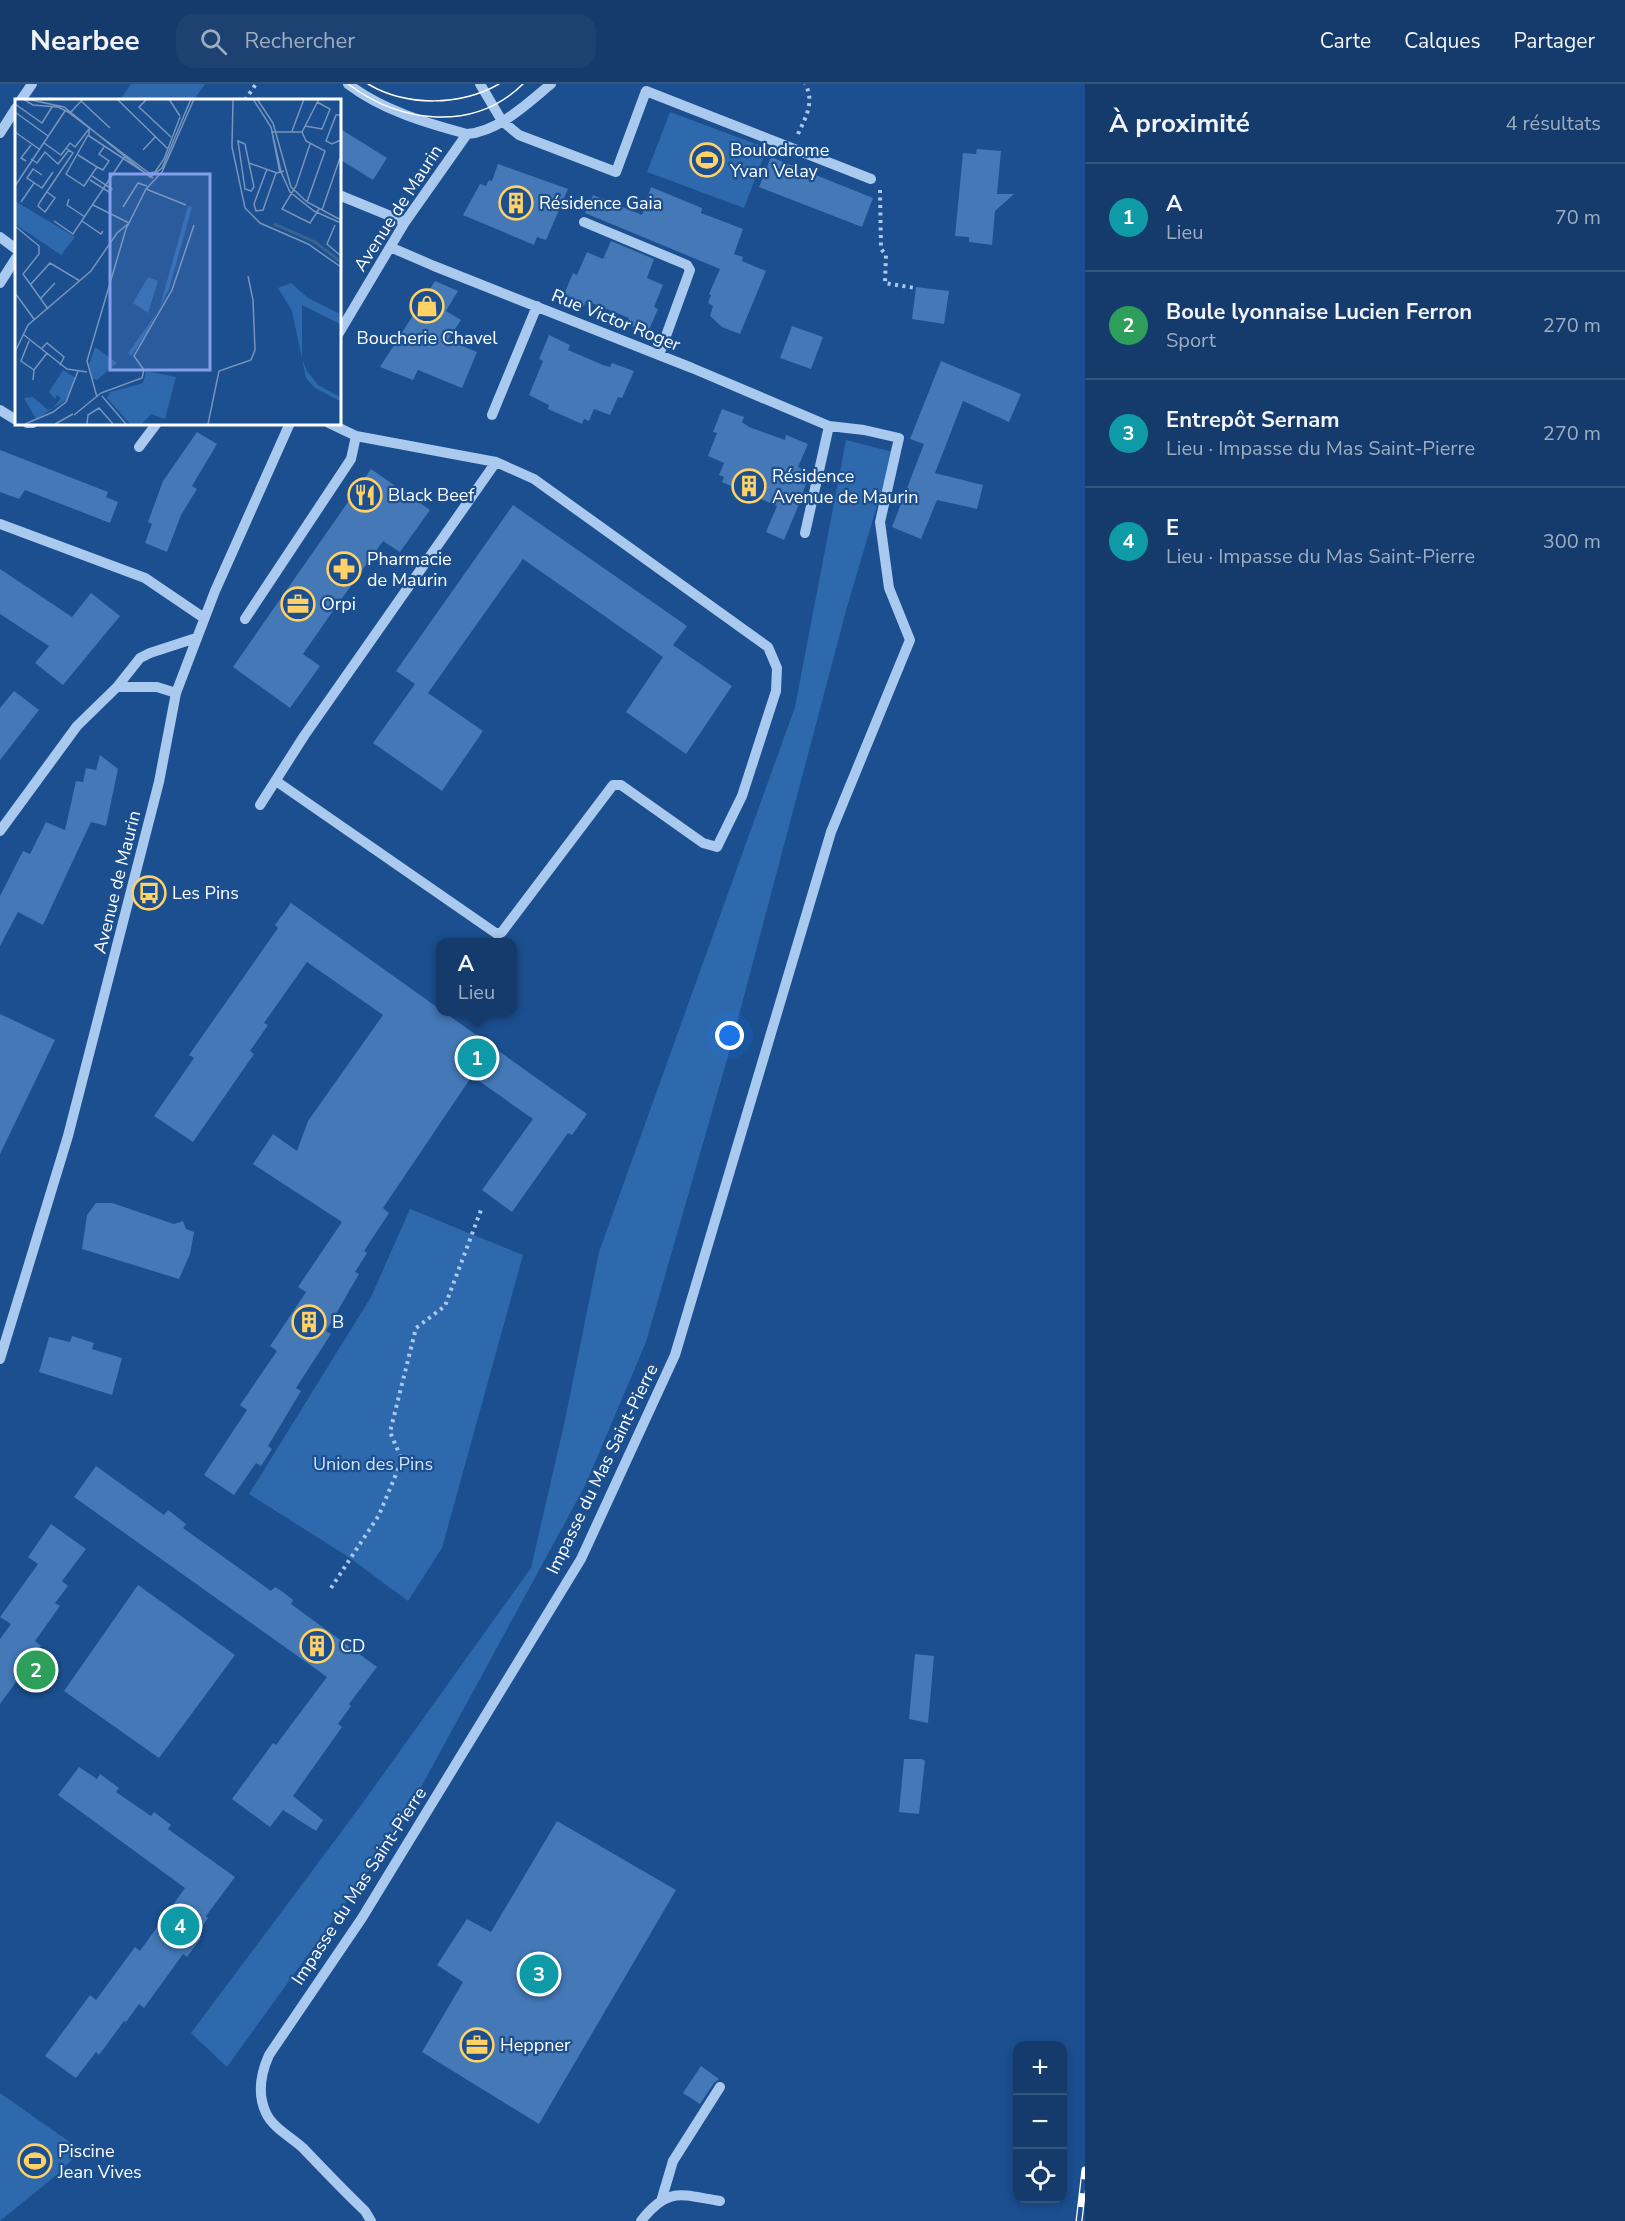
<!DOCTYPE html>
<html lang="fr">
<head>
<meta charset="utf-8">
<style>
  body { margin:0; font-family:"Nunito Sans",sans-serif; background:#1d4271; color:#f1f3f6 }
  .controls { position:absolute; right:18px; bottom:18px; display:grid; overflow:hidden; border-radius:12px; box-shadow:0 3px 9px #0003 }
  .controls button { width:54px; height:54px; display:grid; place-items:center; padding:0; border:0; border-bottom:2px solid #33557e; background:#143b6b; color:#f1f3f6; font:30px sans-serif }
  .you { position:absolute; left:730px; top:952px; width:21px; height:21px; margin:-15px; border:4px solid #fff; border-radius:50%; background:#1a73e8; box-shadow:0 0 0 9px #1a73e833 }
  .badge { display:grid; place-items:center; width:39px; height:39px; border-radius:50%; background:#e797bd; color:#fff; font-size:20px; font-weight:700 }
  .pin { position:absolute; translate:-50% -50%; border:3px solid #fff; box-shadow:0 2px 6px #0006 }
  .popup { position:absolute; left:436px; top:854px; width:81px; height:78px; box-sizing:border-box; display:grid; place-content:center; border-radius:12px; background:#143b6b; filter:drop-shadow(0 2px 4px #0005); font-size:20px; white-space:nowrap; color:#9dadc1 }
  .popup b { font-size:22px; color:#f1f3f6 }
  .popup::after { content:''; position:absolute; left:50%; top:100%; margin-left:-12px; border:12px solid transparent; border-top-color:#143b6b }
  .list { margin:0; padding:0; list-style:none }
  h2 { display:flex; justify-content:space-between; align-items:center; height:78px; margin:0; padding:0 24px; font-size:26px }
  h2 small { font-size:20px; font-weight:400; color:#9dadc1 }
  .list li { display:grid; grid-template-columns:39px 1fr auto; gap:18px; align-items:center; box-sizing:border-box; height:108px; padding:0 24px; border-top:2px solid #33557e }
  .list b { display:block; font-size:22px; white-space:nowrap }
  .list p { margin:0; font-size:20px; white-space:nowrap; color:#9dadc1 }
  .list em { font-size:20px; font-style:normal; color:#9dadc1 }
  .icon { flex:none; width:33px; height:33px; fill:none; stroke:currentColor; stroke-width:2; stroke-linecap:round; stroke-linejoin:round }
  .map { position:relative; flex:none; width:1085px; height:2137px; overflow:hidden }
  header { display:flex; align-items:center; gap:36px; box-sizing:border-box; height:84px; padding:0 30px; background:#143b6b; border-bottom:2px solid #33557e }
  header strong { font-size:28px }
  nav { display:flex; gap:33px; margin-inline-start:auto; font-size:21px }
  .search { width:420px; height:54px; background:#1d4271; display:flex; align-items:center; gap:15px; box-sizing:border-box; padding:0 21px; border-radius:18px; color:#9dadc1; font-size:22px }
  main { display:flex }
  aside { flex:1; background:#143b6b }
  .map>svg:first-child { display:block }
  .green { fill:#2e69ad }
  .building { fill:#4478b7 }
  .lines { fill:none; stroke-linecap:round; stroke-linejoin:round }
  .path { stroke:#a9c9ee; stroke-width:4; stroke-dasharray:3 4.5; stroke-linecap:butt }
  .minor { stroke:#a9c9ee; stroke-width:10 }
  .tram { stroke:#fff; stroke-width:1.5 }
  .rail-casing { stroke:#fff; stroke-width:7 }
  .rail { stroke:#1b4f8f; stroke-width:4.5; stroke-dasharray:14; stroke-linecap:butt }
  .labels { text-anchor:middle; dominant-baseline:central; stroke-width:4.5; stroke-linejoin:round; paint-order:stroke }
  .poi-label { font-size:18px; fill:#fff; stroke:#1b4f8f; text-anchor:start }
  .street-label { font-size:18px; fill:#fff; stroke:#1b4f8f }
  .park-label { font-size:18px; fill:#cfe3fa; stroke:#1b4f8f }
  .inset-river { fill:none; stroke:#3c6290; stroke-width:3 }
  .inset-road { fill:none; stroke:#7695bc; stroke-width:1.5 }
  .view { fill:#839eea; fill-opacity:0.15; stroke:#839eea; stroke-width:3 }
  .inset-edge { fill:none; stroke:#fff; stroke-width:3 }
</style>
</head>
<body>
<header>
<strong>Nearbee</strong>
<div class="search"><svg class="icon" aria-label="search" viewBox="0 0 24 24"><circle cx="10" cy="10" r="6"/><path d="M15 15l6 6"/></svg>Rechercher</div>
<nav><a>Carte</a><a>Calques</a><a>Partager</a></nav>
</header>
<main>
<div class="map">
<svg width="1085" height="2137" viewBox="0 0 1085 2137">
  <rect width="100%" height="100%" fill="#1b4f8f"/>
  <path class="green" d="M 131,0 L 205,0 L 194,16 L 120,16 Z
    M 670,28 L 767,64 L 744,124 L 647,88 Z
    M 846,356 L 893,368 L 847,523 L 730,965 L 646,1258 L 585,1402 L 396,1749 L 227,1983 L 191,1949 L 359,1724 L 531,1484 L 565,1336 L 599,1168 L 795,623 Z
    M 410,1125 L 523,1171 L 442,1464 L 408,1517 L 350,1474 L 249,1410 L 371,1213 Z
    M 0,2009 L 81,2066 L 59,2089 L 0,2137 Z"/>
  <path class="building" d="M 339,44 L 387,74 L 373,96 L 339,75 Z
    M 977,65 L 1001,67 L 997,110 L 1014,110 L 995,127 L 992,161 L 969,158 L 969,153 L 955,152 L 963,69 L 976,70 Z
    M 771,73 L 873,114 L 862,143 L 759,103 Z
    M 498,80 L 568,105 L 546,156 L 537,153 L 534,161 L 463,131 L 480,100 L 486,102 L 489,96 L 492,97 Z
    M 651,103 L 702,124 L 701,129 L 743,145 L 734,170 L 743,173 L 742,177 L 766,187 L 740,250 L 722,243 L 710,232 L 713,222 L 708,219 L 711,211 L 709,210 L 720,185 L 585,129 L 593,111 L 642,131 Z
    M 611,157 L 654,175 L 647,194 L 663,201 L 654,223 L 658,225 L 648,248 L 627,240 L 629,234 L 594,220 L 586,217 L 584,222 L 563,213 L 573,189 L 577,191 L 587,168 L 603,175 Z
    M 435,197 L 458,207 L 446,227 L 461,236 L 448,256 L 477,268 L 462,304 L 418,286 L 413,296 L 380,283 Z
    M 916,203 L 949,207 L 944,240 L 912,235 Z
    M 792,242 L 823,253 L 811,285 L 780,274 Z
    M 549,251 L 570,261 L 568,266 L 603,281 L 610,283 L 612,279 L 634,287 L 622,314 L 618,313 L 610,331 L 594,325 L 589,337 L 584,335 L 582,340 L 548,325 L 549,321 L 529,311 L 543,277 L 539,275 Z
    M 941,277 L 1021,310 L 1009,338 L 963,317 L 935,389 L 983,401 L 977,425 L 937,416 L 921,455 L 892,443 L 924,360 L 910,355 Z
    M 722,325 L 744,333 L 742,338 L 749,343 L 785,356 L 786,351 L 808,360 L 798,383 L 808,388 L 804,397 L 807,398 L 803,407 L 804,408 L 784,456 L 766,448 L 777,422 L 722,398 L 724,393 L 719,391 L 724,379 L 708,372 L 717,349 L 713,348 Z
    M 197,348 L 217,360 L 192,402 L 197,405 L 181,431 L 167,468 L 145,459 L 152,440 L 148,438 L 163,397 Z
    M 0,366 L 108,408 L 106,413 L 118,418 L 110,439 L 25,406 L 19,415 L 0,408 Z
    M 371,385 L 430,426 L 400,468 L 383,457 L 328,534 L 303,570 L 320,582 L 290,624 L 233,583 Z
    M 513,421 L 687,542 L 673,561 L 732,602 L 686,670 L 626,628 L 663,573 L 523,475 L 428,609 L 483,647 L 442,707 L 373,659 L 415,600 L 396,587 Z
    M 0,485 L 72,533 L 91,509 L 120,532 L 63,601 L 35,579 L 49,562 L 0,530 Z
    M 14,607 L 39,626 L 0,676 L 0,624 Z
    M 100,671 L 118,685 L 106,742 L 91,738 L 43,841 L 18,828 L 0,862 L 0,812 L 23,767 L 30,770 L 46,738 L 65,746 L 76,697 L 83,698 L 86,684 L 96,686 Z
    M 291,819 L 587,1030 L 572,1051 L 568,1049 L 512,1128 L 482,1106 L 533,1035 L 472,992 L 383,1124 L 389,1129 L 364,1167 L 367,1169 L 355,1188 L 359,1190 L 326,1247 L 331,1250 L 296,1304 L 301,1307 L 268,1362 L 272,1365 L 261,1382 L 256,1379 L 234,1411 L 204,1391 L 247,1326 L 240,1321 L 277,1267 L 270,1262 L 306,1208 L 298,1203 L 342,1138 L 253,1080 L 273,1050 L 297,1067 L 308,1037 L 383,931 L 307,878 L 264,939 L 268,941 L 250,967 L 254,970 L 193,1058 L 154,1032 L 194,974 L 189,971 L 278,844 L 275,841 Z
    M 0,930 L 55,956 L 0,1070 Z
    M 96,1119 L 112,1119 L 174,1140 L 183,1137 L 186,1145 L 194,1148 L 190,1170 L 179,1195 L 82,1165 L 87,1131 Z
    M 72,1252 L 94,1259 L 92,1265 L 122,1274 L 112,1311 L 39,1288 L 49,1253 L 70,1258 Z
    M 96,1382 L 164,1431 L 168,1426 L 186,1440 L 183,1444 L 271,1507 L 275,1503 L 283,1508 L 293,1516 L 291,1520 L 377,1583 L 349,1620 L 351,1622 L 338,1640 L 342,1643 L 293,1712 L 323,1736 L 316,1747 L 283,1726 L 270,1743 L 232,1715 L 273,1659 L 276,1661 L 327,1593 L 74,1413 Z
    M 51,1440 L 86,1465 L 62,1497 L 68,1502 L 55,1519 L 60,1522 L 35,1557 L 41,1562 L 29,1579 L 33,1583 L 20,1601 L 16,1598 L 0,1620 L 0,1555 L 11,1540 L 0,1533 L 38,1480 L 28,1473 Z
    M 138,1501 L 235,1571 L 159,1674 L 64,1607 Z
    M 915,1570 L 934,1572 L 928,1639 L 909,1635 Z
    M 904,1675 L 922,1675 L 925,1677 L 919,1730 L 899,1728 Z
    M 79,1683 L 97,1695 L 100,1690 L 119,1704 L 116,1708 L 151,1732 L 154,1728 L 162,1734 L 171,1741 L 168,1745 L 235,1793 L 206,1832 L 208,1834 L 196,1851 L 201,1854 L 187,1873 L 183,1870 L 144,1924 L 139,1920 L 126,1938 L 124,1937 L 99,1971 L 96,1968 L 76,1994 L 45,1972 L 90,1911 L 96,1916 L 135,1863 L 140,1867 L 185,1804 L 58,1711 Z
    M 557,1737 L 676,1806 L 539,2040 L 422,1968 L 463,1898 L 437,1881 L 467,1835 L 491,1848 Z
    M 701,1982 L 719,1995 L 714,1999 L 700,2020 L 683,2009 Z"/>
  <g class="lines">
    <path class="path" d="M 245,16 L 256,0
      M 798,50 C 806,33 815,17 805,0
      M 880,106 L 881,165 L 886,171 L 885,199 L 915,204
      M 331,1504 L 379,1431 L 402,1376 L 390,1348 L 416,1244 L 445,1222 L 481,1126"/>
    <path class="minor" d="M 348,0 C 382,26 426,39 467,50
      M 480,0 L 502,37 L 519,51 L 616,88 L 646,7 L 871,95
      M 21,16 L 32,0
      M 0,49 L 16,24
      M 339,111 L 405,138
      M 584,138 L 687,181 L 690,186 L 659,271
      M 0,153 L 16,165
      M 0,199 L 16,174
      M 339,249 L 405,138 L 467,50 C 498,48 528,19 551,0
      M 0,326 L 16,336
      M 492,331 L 537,222
      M 27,339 L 33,339
      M 139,363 L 157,339
      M 0,440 L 145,494 L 204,534
      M 805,449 L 829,342
      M 245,535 L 351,375 L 356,352
      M 117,603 L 157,603 L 176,609
      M 276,697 L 497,850 L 502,848 L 613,701 L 621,701 L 703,759 L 717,763 L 742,712 L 776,607 L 777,584 L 768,563 L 534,395 L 496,378 L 356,352 L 329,339
      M 260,721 L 304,652 L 496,378
      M 0,747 L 77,642 L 117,603 L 140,574 L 150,569 L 196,554
      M 0,1275 L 68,1052 L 159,698 L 176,609 L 215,507 L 290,339
      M 662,2114 L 673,2077 L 720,2003
      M 371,2137 L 365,2127 C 344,2107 323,2085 303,2064 C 291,2053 273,2044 266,2029 C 257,2010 261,1989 269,1971 L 362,1834 L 581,1475 L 675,1271 L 831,748 L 910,556 L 889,504 L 880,438 L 899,354 L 864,346 L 829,342 L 692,284 L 434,182 L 390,163
      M 641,2137 C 668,2102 681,2111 720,2117"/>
    <path class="tram" d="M 348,0 C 400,39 473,49 523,0
      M 368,0 C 407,23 460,22 499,0"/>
    <defs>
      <path id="rail" d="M 1079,2137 L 1085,2086"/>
    </defs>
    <use href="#rail" class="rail-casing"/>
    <use href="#rail" class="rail"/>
  </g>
  <defs>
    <symbol id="stadium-ring" viewBox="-11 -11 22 22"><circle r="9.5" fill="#1b4f8f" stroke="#ffd166" stroke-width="1.5"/><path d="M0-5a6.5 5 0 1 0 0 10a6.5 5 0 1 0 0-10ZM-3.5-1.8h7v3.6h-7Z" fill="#ffd166"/></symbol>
    <symbol id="building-ring" viewBox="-11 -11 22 22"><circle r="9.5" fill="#1b4f8f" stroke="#ffd166" stroke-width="1.5"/><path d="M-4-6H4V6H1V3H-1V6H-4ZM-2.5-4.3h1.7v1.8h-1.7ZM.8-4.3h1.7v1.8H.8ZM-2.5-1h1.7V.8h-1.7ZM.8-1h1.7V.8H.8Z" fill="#ffd166"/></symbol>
    <symbol id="shop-ring" viewBox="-11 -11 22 22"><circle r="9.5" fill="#1b4f8f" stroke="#ffd166" stroke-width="1.5"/><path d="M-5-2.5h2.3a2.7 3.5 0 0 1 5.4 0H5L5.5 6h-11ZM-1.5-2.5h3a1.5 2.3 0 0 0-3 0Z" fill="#ffd166"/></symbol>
    <symbol id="restaurant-ring" viewBox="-11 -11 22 22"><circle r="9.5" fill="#1b4f8f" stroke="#ffd166" stroke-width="1.5"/><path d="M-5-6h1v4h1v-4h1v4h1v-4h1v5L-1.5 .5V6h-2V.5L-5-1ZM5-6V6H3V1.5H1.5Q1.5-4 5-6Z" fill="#ffd166"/></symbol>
    <symbol id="pharmacy-ring" viewBox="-11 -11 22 22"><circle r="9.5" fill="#1b4f8f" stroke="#ffd166" stroke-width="1.5"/><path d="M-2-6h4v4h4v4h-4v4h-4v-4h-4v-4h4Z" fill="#ffd166"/></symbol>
    <symbol id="office-ring" viewBox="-11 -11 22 22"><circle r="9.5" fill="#1b4f8f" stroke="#ffd166" stroke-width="1.5"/><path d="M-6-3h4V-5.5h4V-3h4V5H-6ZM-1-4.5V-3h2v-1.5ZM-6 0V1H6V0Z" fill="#ffd166"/></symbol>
    <symbol id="bus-ring" viewBox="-11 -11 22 22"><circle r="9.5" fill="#1b4f8f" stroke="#ffd166" stroke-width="1.5"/><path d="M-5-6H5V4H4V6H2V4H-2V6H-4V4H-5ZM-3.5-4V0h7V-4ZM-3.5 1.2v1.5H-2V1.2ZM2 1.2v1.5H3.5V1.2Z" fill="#ffd166"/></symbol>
  </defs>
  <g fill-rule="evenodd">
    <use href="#stadium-ring" x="688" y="57" width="38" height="38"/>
    <use href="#building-ring" x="497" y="100" width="38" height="38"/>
    <use href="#shop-ring" x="408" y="203" width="38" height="38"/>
    <use href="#building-ring" x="730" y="383" width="38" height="38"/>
    <use href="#restaurant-ring" x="346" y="392" width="38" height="38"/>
    <use href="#pharmacy-ring" x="325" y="466" width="38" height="38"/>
    <use href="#office-ring" x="279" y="501" width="38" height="38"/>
    <use href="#bus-ring" x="130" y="790" width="38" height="38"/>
    <use href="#building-ring" x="290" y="1219" width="38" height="38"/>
    <use href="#building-ring" x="298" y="1543" width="38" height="38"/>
    <use href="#office-ring" x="458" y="1942" width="38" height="38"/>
    <use href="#stadium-ring" x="16" y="2058" width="38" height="38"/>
  </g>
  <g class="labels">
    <g class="poi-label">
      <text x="730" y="66">Boulodrome<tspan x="730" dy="21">Yvan Velay</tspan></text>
      <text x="539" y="119">Résidence Gaia</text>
      <text x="427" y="254" text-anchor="middle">Boucherie Chavel</text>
      <text x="772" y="392">Résidence<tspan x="772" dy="21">Avenue de Maurin</tspan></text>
      <text x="388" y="411">Black Beef</text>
      <text x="367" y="475">Pharmacie<tspan x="367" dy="21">de Maurin</tspan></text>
      <text x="321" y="520">Orpi</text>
      <text x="172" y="809">Les Pins</text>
      <text x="332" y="1238">B</text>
      <text x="340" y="1562">CD</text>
      <text x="500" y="1961">Heppner</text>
      <text x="58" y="2067">Piscine<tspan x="58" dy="21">Jean Vives</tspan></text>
    </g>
    <g class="street-label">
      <text transform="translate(398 124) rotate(-57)">Avenue de Maurin</text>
      <text transform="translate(616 236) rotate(22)">Rue Victor Roger</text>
      <text transform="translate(117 798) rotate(-76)">Avenue de Maurin</text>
      <text transform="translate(602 1385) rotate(-64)">Impasse du Mas Saint-Pierre</text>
      <text transform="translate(359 1802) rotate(-57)">Impasse du Mas Saint-Pierre</text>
    </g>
    <g class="park-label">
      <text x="373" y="1380">Union des Pins</text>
    </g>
  </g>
  <g transform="translate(15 15)">
    <rect width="326" height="326" fill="#1b4f8f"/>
    <path d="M 0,102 L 60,138 L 46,156 L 0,125 ZM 173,107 L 177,108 L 154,190 L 131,235 L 116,257 L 113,254 L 144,211 ZM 133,178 L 143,182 L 133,214 L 118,204 ZM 276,184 L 293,199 L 325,215 L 325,225 L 287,206 L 287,260 L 292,272 L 303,286 L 325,298 L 325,302 L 300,289 L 291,279 L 277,212 L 263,189 ZM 80,248 L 102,264 L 82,281 L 77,279 L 74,266 ZM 48,271 L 61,279 L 51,301 L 21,320 L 9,299 L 18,298 L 33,311 L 38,309 L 46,299 L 42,296 L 40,300 L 34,293 ZM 131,272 L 161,278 L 150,320 L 136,315 L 127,325 L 115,325 L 92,299 L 95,293 L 128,284 Z" fill="#2e69ad"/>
    <path class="inset-river" d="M 259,125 L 300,143 L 326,163"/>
    <path class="inset-road" d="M 8,0 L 18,6 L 43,8 L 53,13 L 134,74 L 140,73 L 149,60 L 165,18M 11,0 L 49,8 L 135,78 L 147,69 L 176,0M 102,0 L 153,50M 132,0 L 124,8 L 156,38M 154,0 L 165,17M 218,0 L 217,48 L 230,109 L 245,124 L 293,145 L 326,168M 238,0 L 256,28 L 266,73 L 275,93 L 299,112 L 326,124M 242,0 L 258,24 L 276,88 L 292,103 L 326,121M 66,2 L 95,29M 0,5 L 27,24 L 37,8M 0,13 L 33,37M 55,14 L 68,0M 326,16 L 321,16 L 311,42 L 317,45 L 326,41M 290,27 L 307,30 L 315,10 L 302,3M 74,30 L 74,37 L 138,79M 277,32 L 289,0M 0,33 L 24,50M 287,33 L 291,42 L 310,52 L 292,103M 287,33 L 304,0M 223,42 L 230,45 L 239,88 L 236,92 L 230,90 ZM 29,44 L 46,56 L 55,44 L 60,48 L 74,30M 295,45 L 281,87 L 267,110 L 295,124 L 304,110M 128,51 L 141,37M 63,56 L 82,68 L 69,87 L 51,75 L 73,36M 16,60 L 22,64 L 30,53 L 43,65 L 54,51M 11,62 L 6,59 L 16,46M 234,64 L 262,74 L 269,72M 82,68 L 88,71 L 94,62 L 84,55 L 89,48M 252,70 L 239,105 L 241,112 L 248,111 L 261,74M 265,74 L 257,33 L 287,33M 27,76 L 18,70 L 12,79 L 27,89 L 38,73M 75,81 L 94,93 L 97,90 L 77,77M 0,87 L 50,12M 131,90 L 171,106M 32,93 L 40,99 L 30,113 L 23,107 L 25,103 L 58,54 L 51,49M 54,100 L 52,106 L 70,118M 6,103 L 19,84M 78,106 L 114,124M 108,108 L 123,84 L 132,87M 307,111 L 325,59M 39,122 L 58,135 L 110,57M 67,122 L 86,135 L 88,132M 320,126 L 312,145 L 326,157M 0,127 L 24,147 L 24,155 L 8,175 L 33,210M 16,185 L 35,164 L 65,182M 0,194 L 19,220M 26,199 L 40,184M 9,236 L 52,270 L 72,273M 14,242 L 6,262 L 19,271 L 18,281M 27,249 L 32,244 L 49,258 L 45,266M 0,253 L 13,226 L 76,172 L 102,134 L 113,125M 19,271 L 32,254M 86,294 L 127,279 L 129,271 L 119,257 L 157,191 L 179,126M 87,297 L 111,325M 82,298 L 72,262 L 111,130 L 131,90 L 147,73 L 179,0M 59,316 L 86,294M 10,325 L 38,313 L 51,303 L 63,272M 40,325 L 58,315M 72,325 L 73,316 L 84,309 L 98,325M 193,325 L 204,272 L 236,261 L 240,251 L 238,201 L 233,177"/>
    <path class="view" d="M 95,75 L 195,75 L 195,271 L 95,271 Z"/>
    <rect width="326" height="326" class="inset-edge"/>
  </g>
</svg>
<div class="controls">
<button>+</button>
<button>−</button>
<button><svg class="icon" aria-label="locate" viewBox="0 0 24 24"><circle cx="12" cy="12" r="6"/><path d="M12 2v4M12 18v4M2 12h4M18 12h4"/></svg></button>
</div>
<div class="you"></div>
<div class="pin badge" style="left:477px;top:974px;background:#0f9aa8">1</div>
<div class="popup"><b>A</b>Lieu</div>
<div class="pin badge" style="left:36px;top:1586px;background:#2e9e5b">2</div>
<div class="pin badge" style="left:539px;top:1890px;background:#0f9aa8">3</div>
<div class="pin badge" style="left:180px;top:1842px;background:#0f9aa8">4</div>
</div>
<aside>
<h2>À proximité<small>4 résultats</small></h2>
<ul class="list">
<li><span class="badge" style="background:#0f9aa8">1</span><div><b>A</b><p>Lieu</p></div><em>70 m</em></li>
<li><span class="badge" style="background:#2e9e5b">2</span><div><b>Boule lyonnaise Lucien Ferron</b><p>Sport</p></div><em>270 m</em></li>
<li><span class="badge" style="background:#0f9aa8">3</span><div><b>Entrepôt Sernam</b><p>Lieu · Impasse du Mas Saint-Pierre</p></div><em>270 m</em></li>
<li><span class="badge" style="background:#0f9aa8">4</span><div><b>E</b><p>Lieu · Impasse du Mas Saint-Pierre</p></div><em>300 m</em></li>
</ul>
</aside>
</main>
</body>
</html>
